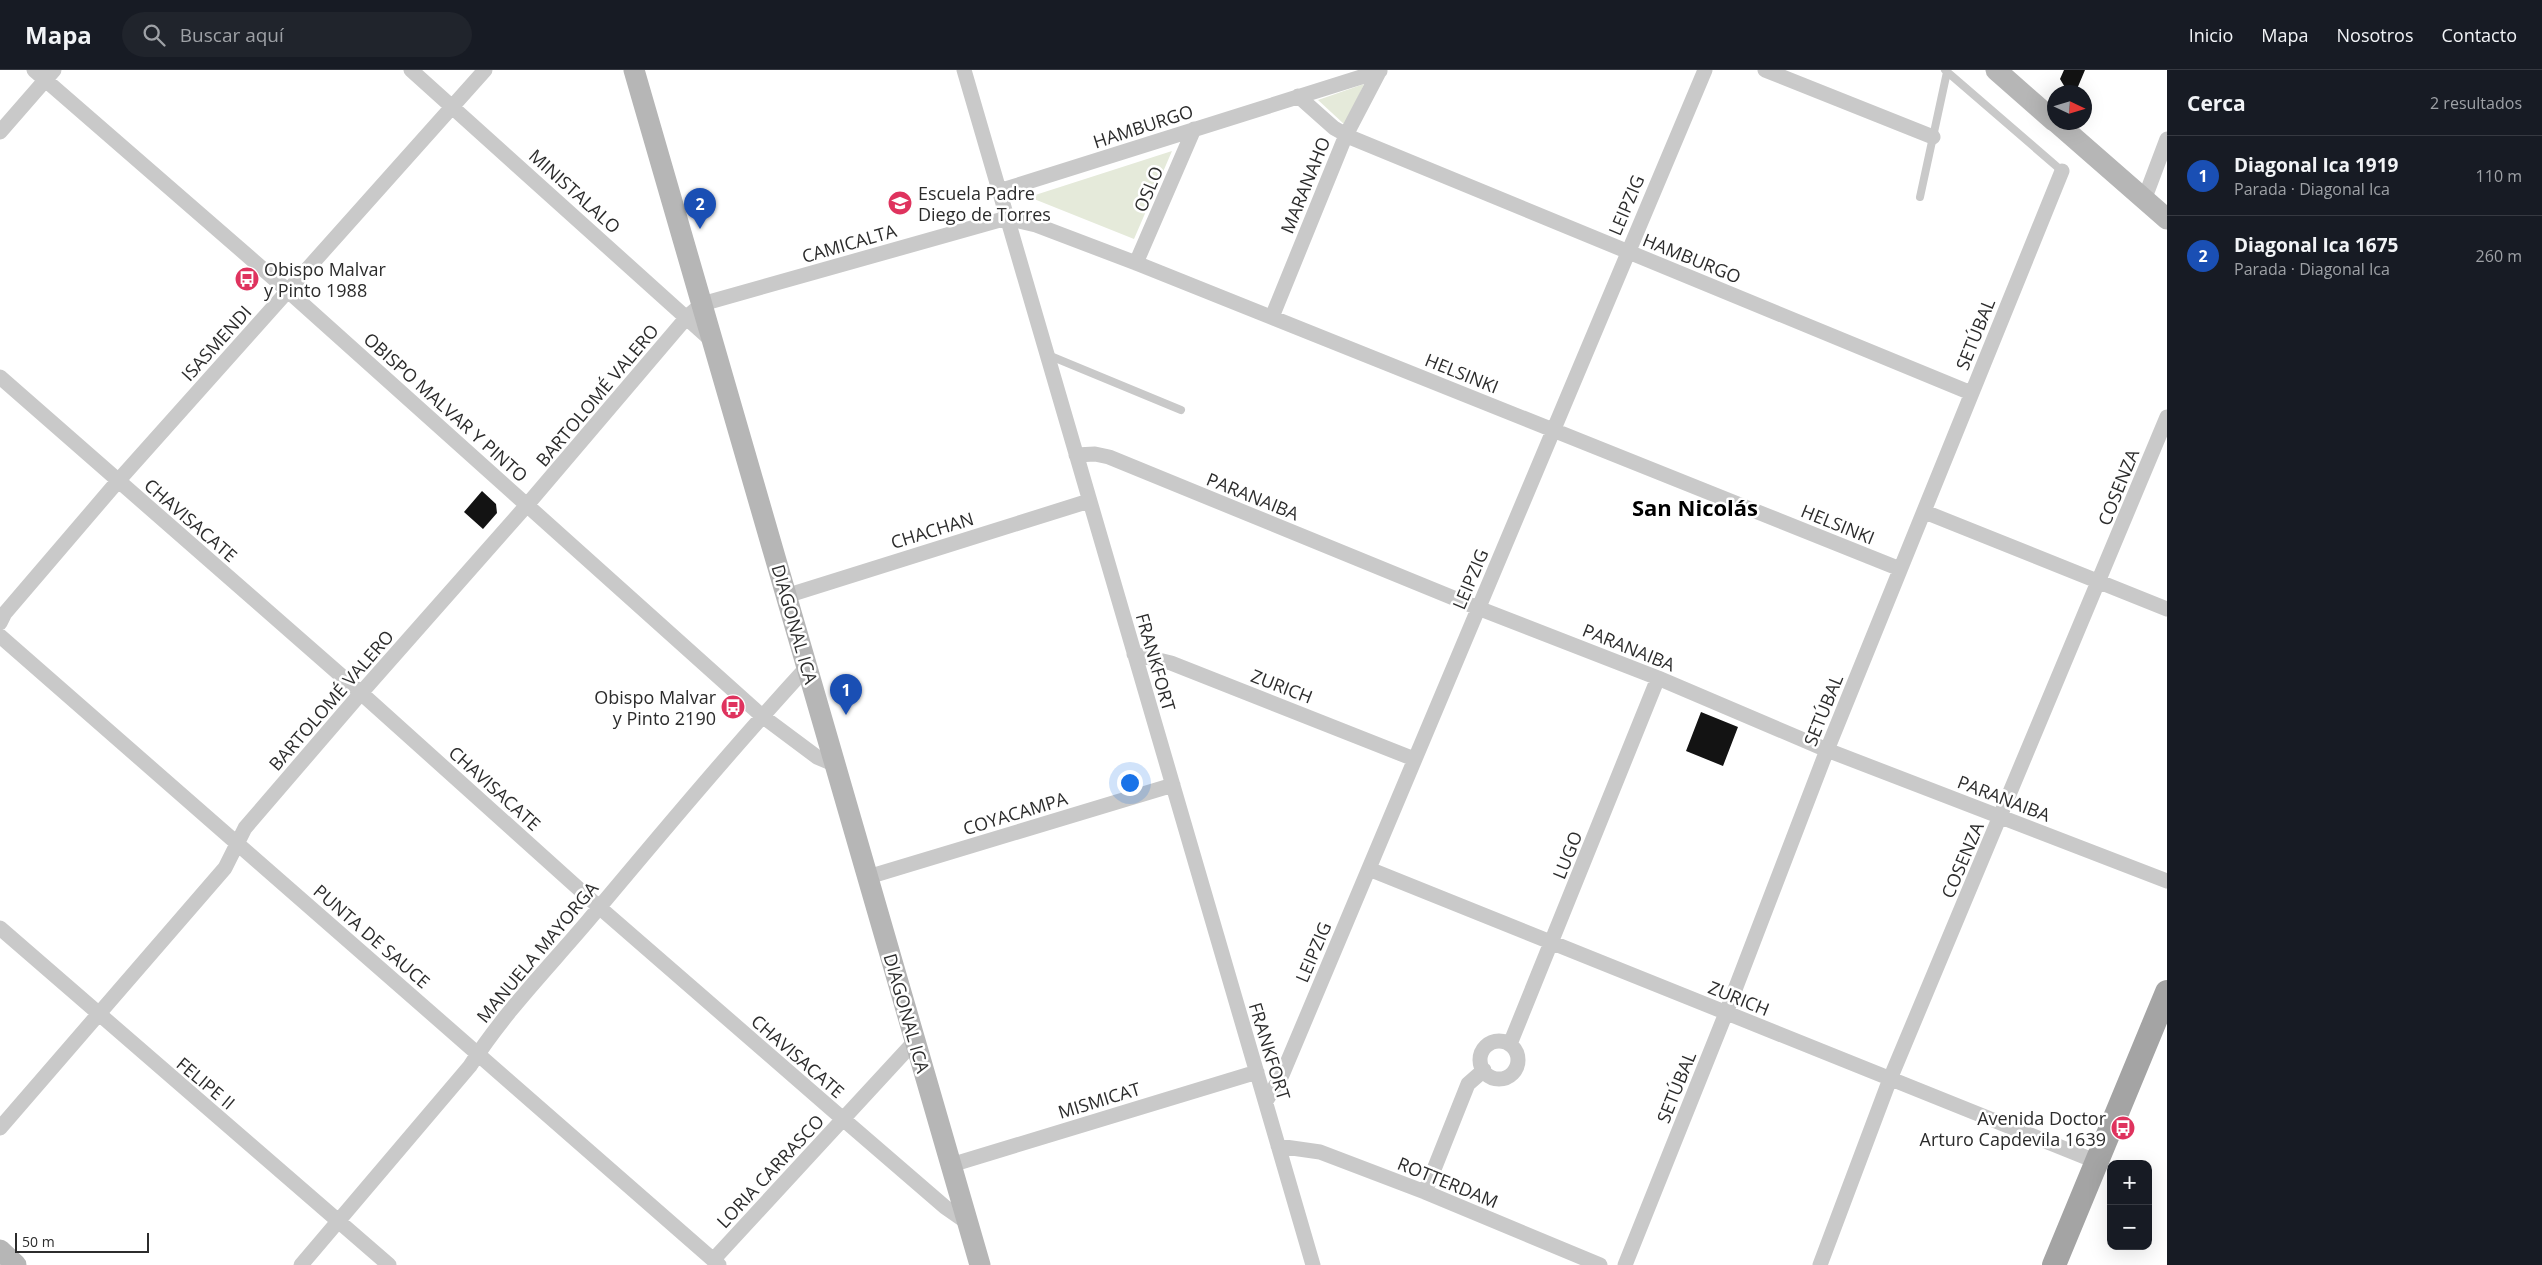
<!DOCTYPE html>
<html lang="es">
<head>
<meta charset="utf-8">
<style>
  body { margin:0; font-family:"Open Sans",sans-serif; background:#20242c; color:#f1f3f6 }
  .controls { position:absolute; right:15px; bottom:15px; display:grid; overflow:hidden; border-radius:10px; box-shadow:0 5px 20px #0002 }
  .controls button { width:45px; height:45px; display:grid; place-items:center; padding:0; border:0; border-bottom:1px solid #363941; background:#171b24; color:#f1f3f6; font:25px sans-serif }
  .compass { position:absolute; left:2047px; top:15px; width:45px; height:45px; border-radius:50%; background:#171b24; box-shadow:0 5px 20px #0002; rotate:94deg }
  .scale { position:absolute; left:15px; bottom:12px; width:134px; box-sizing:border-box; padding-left:5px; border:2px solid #2c2c2c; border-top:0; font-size:14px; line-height:18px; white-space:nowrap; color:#2c2c2c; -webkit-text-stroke:4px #fff; paint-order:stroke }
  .you { position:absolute; left:1129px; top:712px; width:18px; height:18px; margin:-12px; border:4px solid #fff; border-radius:50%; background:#1a73e8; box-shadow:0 0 0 8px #1a73e833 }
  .badge { display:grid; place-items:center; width:32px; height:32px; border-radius:50%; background:#df335e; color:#fff; font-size:16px; font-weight:700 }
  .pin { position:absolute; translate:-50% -41px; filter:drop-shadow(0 1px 2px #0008) }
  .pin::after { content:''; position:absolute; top:26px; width:18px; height:15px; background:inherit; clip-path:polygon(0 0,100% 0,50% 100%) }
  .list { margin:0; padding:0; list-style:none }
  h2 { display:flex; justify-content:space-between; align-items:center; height:65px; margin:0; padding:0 20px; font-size:21px }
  h2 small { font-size:16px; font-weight:400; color:#9ea1a6 }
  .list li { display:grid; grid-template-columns:32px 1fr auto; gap:15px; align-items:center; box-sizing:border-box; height:80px; padding:0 20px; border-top:1px solid #363941 }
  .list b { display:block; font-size:19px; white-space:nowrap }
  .list p { margin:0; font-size:16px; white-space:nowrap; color:#9ea1a6 }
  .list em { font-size:16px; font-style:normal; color:#9ea1a6 }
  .icon { flex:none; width:28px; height:28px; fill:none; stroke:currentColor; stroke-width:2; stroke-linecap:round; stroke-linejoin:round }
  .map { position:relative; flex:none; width:2167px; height:1195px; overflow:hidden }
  header { display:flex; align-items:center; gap:30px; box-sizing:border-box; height:70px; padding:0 25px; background:#171b24; border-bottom:1px solid #363941 }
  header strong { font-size:24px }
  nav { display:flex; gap:28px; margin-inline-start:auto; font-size:18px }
  .search { width:350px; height:45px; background:#20242c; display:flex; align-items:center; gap:12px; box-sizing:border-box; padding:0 18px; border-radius:28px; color:#9ea1a6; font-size:19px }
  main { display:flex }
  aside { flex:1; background:#171b24 }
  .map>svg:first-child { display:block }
  .green { fill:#e5eada }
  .building { fill:#131313 }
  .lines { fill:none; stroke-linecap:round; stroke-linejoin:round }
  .service { stroke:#c9c9c9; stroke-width:8 }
  .minor { stroke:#c9c9c9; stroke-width:15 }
  .secondary { stroke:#b6b6b6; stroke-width:21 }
  .primary { stroke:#a4a4a4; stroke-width:24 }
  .labels { text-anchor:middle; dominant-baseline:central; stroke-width:5; stroke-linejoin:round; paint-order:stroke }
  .street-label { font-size:18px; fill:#2c2c2c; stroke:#fff }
  .poi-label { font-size:18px; fill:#2c2c2c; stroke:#fff; text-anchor:start }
  .district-label { font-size:22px; font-weight:bold; fill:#000; stroke:#fff }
</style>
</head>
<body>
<header>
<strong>Mapa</strong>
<div class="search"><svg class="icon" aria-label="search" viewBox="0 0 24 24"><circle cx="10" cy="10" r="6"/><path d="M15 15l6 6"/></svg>Buscar aquí</div>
<nav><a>Inicio</a><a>Mapa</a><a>Nosotros</a><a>Contacto</a></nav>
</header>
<main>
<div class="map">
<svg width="2167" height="1195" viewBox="0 0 2167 1195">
  <rect width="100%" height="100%" fill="#fff"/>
  <path class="green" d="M 1364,14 L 1345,55 L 1318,30 Z
    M 1172,81 L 1134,169 L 1029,127 Z"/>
  <path class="building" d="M 2064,0 L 2085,0 L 2077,19 L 2066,19 L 2060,9 Z
    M 482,421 L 496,434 L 497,443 L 483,459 L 464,442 Z
    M 1701,642 L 1738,657 L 1723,696 L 1686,681 Z"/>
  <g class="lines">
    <path class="service" d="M 1945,0 L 2062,101
      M 1920,127 L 1947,2
      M 1048,285 L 1181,340"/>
    <path class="minor" d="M 34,0 L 287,220 L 762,646 L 817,687 L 836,695
      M 411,0 L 711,270
      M 964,0 L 1313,1195
      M 1765,0 L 1933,67
      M 1298,26 L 1334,58 L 1352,68 L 1971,323
      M 0,62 L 54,0
      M 999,121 L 1380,1
      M 2144,130 L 2167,69
      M 1136,193 L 1194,59
      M 1272,247 L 1346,65 L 1380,0
      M 0,307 L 361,623 L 599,837 L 843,1049 L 945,1137 L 968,1153
      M 1076,385 L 1095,384 L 1109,387 L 1478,538 L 1658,608 L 1827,680 L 2167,811
      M 1925,442 L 2167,539
      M 786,526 L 1089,431
      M 0,553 L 5,543 L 118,411 L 485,0
      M 0,566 L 719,1195
      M 1134,584 L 1171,593 L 1414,689
      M 1369,799 L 2095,1091
      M 868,807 L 1173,715
      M 0,858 L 389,1195
      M1480 990a19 19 0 1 1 38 0a19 19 0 1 1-38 0Z
      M 1510,974 L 1658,608
      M 1266,1031 L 1282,1005 L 1705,0
      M 0,1058 L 225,798 L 245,758 L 361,623 L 527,435 L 687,247 L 702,234 L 1007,148 L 1036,155 L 1136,193 L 1900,499
      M 1278,1076 L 1320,1082 L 1425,1122 L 1600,1195
      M 951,1095 L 1257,1002
      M 1425,1122 L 1468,1014 L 1484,1000
      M 713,1190 L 915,971
      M 301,1195 L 470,996 C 503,944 547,899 587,852 C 659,766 731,680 807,597
      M 1625,1195 L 1726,943 L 1827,680 L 2062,101
      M 1820,1195 L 1890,1009 L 2167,347"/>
    <path class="secondary" d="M 634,0 L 980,1195
      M 1996,0 L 2054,51
      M 2056,52 L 2167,149
      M 0,1180 L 16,1195"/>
    <path class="primary" d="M 2054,1195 L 2167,922"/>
  </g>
  <defs>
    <symbol id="school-disc" viewBox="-11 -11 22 22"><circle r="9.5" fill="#df335e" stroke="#fff"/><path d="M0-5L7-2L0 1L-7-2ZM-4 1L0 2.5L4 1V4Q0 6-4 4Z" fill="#fff"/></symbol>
    <symbol id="bus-disc" viewBox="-11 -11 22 22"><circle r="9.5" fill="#df335e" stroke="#fff"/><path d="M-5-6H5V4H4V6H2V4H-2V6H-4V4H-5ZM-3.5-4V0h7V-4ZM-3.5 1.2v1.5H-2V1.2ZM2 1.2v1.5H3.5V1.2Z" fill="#fff"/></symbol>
  </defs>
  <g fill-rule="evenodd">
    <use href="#school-disc" x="886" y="119" width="28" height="28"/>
    <use href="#bus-disc" x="233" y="195" width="28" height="28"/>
    <use href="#bus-disc" x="719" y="623" width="28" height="28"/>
    <use href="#bus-disc" x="2109" y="1044" width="28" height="28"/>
  </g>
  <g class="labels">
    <g class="street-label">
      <text transform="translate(1143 56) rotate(-18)">HAMBURGO</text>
      <text transform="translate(1305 115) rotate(-68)">MARANAHO</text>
      <text transform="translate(1148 119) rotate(-67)">OSLO</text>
      <text transform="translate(575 121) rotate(42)">MINISTALALO</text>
      <text transform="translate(1626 135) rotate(-67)">LEIPZIG</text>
      <text transform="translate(849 173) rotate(-16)">CAMICALTA</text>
      <text transform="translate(1692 188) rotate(22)">HAMBURGO</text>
      <text transform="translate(1975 264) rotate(-68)">SETÚBAL</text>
      <text transform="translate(216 273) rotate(-48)">ISASMENDI</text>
      <text transform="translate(1462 303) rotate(22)">HELSINKI</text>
      <text transform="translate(597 325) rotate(-50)">BARTOLOMÉ VALERO</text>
      <text transform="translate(446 337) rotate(42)">OBISPO MALVAR Y PINTO</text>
      <text transform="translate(2118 417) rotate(-68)">COSENZA</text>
      <text transform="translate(1253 426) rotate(22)">PARANAIBA</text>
      <text transform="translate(191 450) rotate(41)">CHAVISACATE</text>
      <text transform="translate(1838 454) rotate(22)">HELSINKI</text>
      <text transform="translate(932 460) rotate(-17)">CHACHAN</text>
      <text transform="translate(1470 509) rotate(-67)">LEIPZIG</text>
      <text transform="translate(795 554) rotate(74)">DIAGONAL ICA</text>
      <text transform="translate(1629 577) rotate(22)">PARANAIBA</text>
      <text transform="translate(1156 592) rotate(74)">FRANKFORT</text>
      <text transform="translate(1282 616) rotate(21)">ZURICH</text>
      <text transform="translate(331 630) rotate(-49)">BARTOLOMÉ VALERO</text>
      <text transform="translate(1823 640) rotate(-68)">SETÚBAL</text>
      <text transform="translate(495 718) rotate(42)">CHAVISACATE</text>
      <text transform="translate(2004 728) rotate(21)">PARANAIBA</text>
      <text transform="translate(1015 743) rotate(-17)">COYACAMPA</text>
      <text transform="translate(1567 785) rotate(-68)">LUGO</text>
      <text transform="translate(1962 790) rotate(-67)">COSENZA</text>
      <text transform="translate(372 866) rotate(41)">PUNTA DE SAUCE</text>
      <text transform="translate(537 882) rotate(-50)">MANUELA MAYORGA</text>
      <text transform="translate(1313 882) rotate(-67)">LEIPZIG</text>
      <text transform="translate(1739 928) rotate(22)">ZURICH</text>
      <text transform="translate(907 943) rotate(74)">DIAGONAL ICA</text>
      <text transform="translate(1270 981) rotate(73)">FRANKFORT</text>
      <text transform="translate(798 986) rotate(41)">CHAVISACATE</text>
      <text transform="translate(206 1013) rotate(40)">FELIPE II</text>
      <text transform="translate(1676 1017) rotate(-68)">SETÚBAL</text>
      <text transform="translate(1099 1030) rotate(-17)">MISMICAT</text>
      <text transform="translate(770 1101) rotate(-47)">LORIA CARRASCO</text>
      <text transform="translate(1448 1112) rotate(22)">ROTTERDAM</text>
    </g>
    <g class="poi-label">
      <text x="918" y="123">Escuela Padre<tspan x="918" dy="21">Diego de Torres</tspan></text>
      <text x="264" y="199">Obispo Malvar<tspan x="264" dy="21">y Pinto 1988</tspan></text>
      <text x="716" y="627" text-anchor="end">Obispo Malvar<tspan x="716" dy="21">y Pinto 2190</tspan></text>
      <text x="2106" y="1048" text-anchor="end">Avenida Doctor<tspan x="2106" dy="21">Arturo Capdevila 1639</tspan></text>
    </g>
    <g class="district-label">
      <text x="1695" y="437">San Nicolás</text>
    </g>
  </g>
</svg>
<div class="controls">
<button>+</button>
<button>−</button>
</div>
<svg class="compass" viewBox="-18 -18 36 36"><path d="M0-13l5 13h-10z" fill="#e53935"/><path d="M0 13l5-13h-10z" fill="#9ea1a6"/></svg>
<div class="scale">50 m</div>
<div class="you"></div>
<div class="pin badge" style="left:846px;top:645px;background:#1a4fb4">1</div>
<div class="pin badge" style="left:700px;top:159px;background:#1a4fb4">2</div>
</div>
<aside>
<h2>Cerca<small>2 resultados</small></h2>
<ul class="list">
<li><span class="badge" style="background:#1a4fb4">1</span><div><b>Diagonal Ica 1919</b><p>Parada · Diagonal Ica</p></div><em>110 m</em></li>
<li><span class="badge" style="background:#1a4fb4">2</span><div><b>Diagonal Ica 1675</b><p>Parada · Diagonal Ica</p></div><em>260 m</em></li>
</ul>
</aside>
</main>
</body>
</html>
